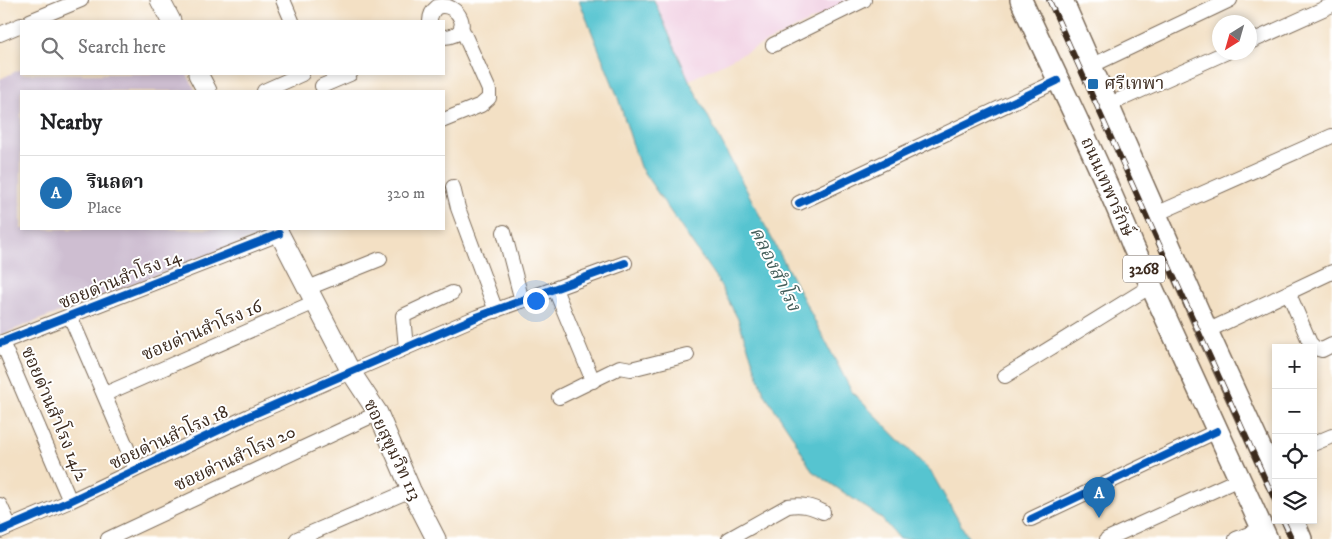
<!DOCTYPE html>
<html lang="en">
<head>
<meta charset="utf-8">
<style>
  body { margin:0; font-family:"IM FELL DW Pica","Noto Serif Thai",serif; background:#f6f6f6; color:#202124 }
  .controls { position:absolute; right:15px; bottom:15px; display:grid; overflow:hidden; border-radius:0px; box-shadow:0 2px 8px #0003 }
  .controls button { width:45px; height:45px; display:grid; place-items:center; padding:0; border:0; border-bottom:1px solid #e0e0e0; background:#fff; color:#202124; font:25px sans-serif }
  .compass { position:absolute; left:1212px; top:15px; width:45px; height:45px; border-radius:50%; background:#fff; box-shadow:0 2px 8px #0003; rotate:217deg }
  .you { position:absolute; left:535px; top:300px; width:18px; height:18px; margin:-12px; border:4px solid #fff; border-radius:50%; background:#1a73e8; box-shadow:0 0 0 8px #1a73e833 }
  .badge { display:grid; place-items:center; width:32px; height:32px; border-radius:50%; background:#1f6fb2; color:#fff; font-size:16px; font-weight:700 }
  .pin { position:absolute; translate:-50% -41px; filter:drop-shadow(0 1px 2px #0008) }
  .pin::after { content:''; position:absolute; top:26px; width:18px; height:15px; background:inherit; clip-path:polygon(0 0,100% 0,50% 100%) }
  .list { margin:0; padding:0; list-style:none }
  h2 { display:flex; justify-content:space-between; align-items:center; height:65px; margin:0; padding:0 20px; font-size:21px }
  h2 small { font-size:16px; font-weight:400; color:#757577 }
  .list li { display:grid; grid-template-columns:32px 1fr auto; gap:15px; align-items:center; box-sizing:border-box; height:75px; padding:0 20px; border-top:1px solid #e0e0e0 }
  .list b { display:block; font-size:19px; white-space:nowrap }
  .list p { margin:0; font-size:16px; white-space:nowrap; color:#757577 }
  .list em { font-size:16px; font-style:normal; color:#757577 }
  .icon { flex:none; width:28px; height:28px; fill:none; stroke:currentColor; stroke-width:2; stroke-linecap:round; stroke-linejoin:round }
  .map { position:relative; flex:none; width:1332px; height:539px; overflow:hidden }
  .search { position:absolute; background:#fff; box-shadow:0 2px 8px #0003; left:20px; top:20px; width:425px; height:55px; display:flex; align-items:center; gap:12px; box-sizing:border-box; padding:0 18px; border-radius:0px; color:#757577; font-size:19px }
  .panel { position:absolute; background:#fff; box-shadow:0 2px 8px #0003; left:20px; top:90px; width:425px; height:140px; border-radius:0px }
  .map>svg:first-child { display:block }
  .built { fill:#f1d0e3 }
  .industrial { fill:#cebed1 }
  .water { fill:#57c4d0; stroke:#497777 }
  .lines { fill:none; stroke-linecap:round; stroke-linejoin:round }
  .street-casing { stroke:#7b6a58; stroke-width:16 }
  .secondary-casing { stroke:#7b6a58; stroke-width:21 }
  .primary-casing { stroke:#7b6a58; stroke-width:24 }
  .street { stroke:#fff; stroke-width:14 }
  .secondary { stroke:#fff; stroke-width:19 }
  .primary { stroke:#fff; stroke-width:21 }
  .rail-casing { stroke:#3b2a1e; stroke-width:5.5 }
  .rail { stroke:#fff; stroke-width:4; stroke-dasharray:11; stroke-linecap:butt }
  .cycleway-casing { stroke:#fff; stroke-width:11 }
  .cycleway { stroke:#0057b8; stroke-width:8 }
  .poi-dot { fill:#1f6fb2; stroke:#fff; stroke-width:2 }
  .labels { text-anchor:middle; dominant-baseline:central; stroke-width:4; stroke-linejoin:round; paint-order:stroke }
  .shield { fill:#fff; stroke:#766a62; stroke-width:1 }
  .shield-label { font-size:16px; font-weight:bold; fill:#3b2a1e }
  .poi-label { font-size:18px; fill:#3b2a1e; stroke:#fff; text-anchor:start }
  .street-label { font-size:18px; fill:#3b2a1e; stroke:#fff }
  .water-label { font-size:19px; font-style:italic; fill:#45605c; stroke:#fff }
</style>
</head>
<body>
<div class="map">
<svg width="1332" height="539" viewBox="0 0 1332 539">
  <rect width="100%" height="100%" fill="#fff"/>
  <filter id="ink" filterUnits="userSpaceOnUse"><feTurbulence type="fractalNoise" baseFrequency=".02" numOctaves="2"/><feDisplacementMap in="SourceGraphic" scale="10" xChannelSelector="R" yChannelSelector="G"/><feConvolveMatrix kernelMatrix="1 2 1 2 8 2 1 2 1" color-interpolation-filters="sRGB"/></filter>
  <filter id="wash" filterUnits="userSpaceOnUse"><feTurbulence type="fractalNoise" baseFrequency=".0096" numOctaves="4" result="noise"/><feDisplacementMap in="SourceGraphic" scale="20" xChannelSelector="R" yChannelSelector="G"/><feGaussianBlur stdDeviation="1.12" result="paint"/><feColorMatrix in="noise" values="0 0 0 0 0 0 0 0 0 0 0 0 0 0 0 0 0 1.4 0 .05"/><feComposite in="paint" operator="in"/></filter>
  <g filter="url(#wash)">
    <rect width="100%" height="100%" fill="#f3e0c4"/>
    <path class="built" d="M 654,0 L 853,0 L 689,80 Z"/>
    <path class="industrial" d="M 21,69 L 21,74 L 187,74 L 196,91 L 21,91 L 21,229 L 267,229 L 269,232 L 0,335 L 0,79 Z"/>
    <path class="water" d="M 579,0 L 654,0 L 689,80 L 852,392 L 931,472 L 969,539 L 899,539 L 880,517 L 812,471 L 792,435 L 764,393 L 738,319 L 718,281 L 640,167 L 617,95 Z"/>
  </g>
  <g filter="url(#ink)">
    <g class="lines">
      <defs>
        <path id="street" d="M 283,0 L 292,21
          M 30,21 L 81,0
          M 430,21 C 430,15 432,11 437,7 C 459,0 476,36 444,37
          M 0,34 L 21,25
          M 1250,42 L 1332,5
          M 773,45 L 864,0
          M 1091,66 L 1230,0
          M 322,86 L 350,74
          M 264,91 L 302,74
          M 1108,105 L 1227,52
          M 444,120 L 481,105 L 489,98 L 489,90 L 461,27
          M 453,187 L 458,208 L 496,311
          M 799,203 L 1057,81
          M 1156,214 L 1332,136
          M 504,232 L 522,301
          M 308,288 L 380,259
          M 555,289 L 593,381
          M 1289,294 L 1310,343 L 1315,348 L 1322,350 L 1332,345
          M 70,316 L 136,469
          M 1207,331 L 1332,272
          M 2,342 L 70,501
          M 0,343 L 279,234
          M 406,348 L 403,316 L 452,293
          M 1005,376 L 1151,286
          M 105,394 L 315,302
          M 559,397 L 620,367 L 631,369 L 687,355
          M 1313,444 L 1332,436
          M 0,505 L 10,527
          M 1031,519 L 1217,431
          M 0,531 L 70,501 L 249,416 L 477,317 L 625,263
          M 108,539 L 378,413
          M 297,539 L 411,490
          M 729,539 L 788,506 C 802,504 811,506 823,512
          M 1107,539 L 1239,479
          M 1236,539 L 1262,529"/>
        <path id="secondary" d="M 160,0 L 171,21
          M 198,74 L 207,91
          M 277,229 L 351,372 L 378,413 L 411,490 L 436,539"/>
        <path id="primary" d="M 1021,0 C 1058,82 1100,163 1133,246 L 1267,539
          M 1062,0 L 1207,331 L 1276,482
          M 1293,520 L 1301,539"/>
      </defs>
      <use href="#street" class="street-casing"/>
      <use href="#secondary" class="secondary-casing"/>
      <use href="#primary" class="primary-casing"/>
      <use href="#street" class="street"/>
      <use href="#secondary" class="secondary"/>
      <use href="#primary" class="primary"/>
      <defs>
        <path id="rail" d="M 1049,0 L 1276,503
          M 1283,520 L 1292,539"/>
      </defs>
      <use href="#rail" class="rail-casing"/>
      <use href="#rail" class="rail"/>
      <defs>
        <path id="cycleway" d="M 799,203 L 1057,81
          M 0,343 L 279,234
          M 1031,519 L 1217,431
          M 0,531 L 70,501 L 249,416 L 477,317 L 625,263"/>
      </defs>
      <use href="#cycleway" class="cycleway-casing"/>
      <use href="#cycleway" class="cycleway"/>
    </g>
  </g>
  <rect class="poi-dot" x="1087" y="78" width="12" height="12" rx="2.5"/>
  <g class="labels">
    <rect class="shield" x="1123" y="255.5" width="42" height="27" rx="4"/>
    <g class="shield-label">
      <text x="1144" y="269">3268</text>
    </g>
    <g class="poi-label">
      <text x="1104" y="84">ศรีเทพา</text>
    </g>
    <g class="street-label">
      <text transform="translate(1107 187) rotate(66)">ถนนเทพารักษ์</text>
      <text transform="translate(120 280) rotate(-22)">ซอยด่านสำโรง 14</text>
      <text transform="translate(202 331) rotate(-23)">ซอยด่านสำโรง 16</text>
      <text transform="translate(54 414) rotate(67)">ซอยด่านสำโรง 14/2</text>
      <text transform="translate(169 438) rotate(-25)">ซอยด่านสำโรง 18</text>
      <text transform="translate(392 450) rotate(64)">ซอยสุขุมวิท 113</text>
      <text transform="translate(235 459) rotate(-25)">ซอยด่านสำโรง 20</text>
    </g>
    <g class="water-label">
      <text transform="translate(775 269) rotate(64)">คลองสำโรง</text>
    </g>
  </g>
</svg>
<div class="controls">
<button>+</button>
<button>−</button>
<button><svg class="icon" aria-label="locate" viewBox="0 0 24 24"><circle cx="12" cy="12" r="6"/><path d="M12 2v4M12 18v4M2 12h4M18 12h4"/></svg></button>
<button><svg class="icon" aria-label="layers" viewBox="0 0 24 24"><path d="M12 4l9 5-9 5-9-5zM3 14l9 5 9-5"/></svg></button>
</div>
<svg class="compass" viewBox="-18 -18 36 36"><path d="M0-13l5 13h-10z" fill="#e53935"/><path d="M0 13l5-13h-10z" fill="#757577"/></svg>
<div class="you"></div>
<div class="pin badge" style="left:1099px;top:518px">A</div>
<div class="search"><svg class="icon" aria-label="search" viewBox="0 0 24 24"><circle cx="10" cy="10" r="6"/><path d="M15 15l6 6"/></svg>Search here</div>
<section class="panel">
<h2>Nearby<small></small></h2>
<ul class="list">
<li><span class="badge">A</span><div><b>รินลดา</b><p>Place</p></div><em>320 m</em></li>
</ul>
</section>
</div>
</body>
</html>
